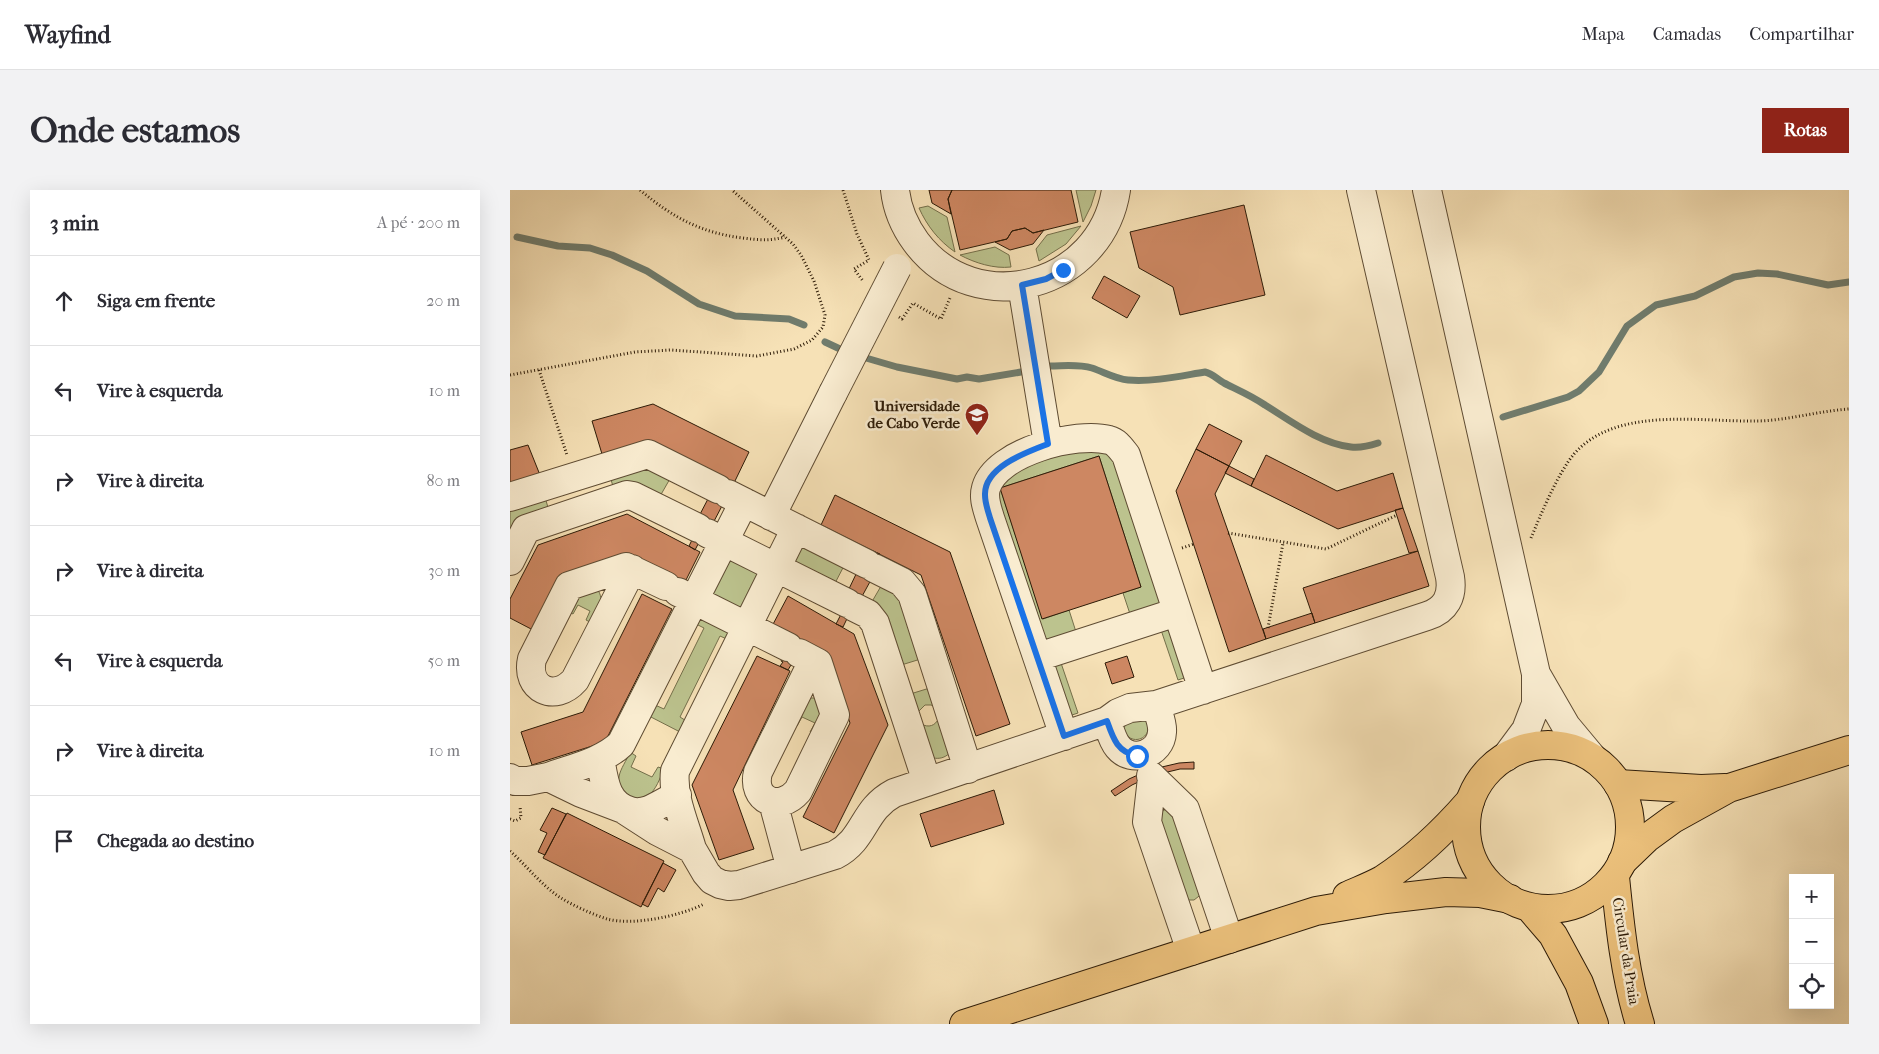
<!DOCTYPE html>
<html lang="pt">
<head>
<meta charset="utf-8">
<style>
  body { margin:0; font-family:"IM FELL French Canon",serif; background:#f2f2f3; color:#2b2b33 }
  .controls { position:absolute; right:15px; bottom:15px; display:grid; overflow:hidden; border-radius:0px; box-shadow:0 5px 20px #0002 }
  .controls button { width:45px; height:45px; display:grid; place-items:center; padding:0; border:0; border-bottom:1px solid #e1e1e2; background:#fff; color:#2b2b33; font:25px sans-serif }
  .stop { position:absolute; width:15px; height:15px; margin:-11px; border:4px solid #1a73e8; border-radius:50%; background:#fff }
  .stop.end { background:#1a73e8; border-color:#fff; box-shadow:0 1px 5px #0008 }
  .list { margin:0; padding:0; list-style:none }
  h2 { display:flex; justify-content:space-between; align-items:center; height:65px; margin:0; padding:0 20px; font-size:21px }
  h2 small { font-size:16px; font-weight:400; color:#7c7c81 }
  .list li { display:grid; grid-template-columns:32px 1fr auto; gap:15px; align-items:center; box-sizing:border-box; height:90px; padding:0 20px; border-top:1px solid #e1e1e2 }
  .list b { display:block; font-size:19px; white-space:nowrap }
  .list em { font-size:16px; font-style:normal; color:#7c7c81 }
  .icon { flex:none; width:28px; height:28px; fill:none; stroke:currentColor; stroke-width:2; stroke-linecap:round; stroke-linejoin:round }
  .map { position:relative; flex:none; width:1339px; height:834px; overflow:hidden; border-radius:0px }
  header { display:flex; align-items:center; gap:30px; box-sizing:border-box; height:70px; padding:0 25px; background:#fff; border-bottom:1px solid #e1e1e2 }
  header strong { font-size:24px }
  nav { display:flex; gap:28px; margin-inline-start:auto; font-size:18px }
  .intro { display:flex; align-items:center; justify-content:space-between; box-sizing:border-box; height:120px; padding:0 30px }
  h1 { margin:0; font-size:35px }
  .button { padding:12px 22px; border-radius:0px; background:#8f2418; color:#fff; font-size:18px; font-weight:700 }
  main { display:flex; gap:30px; padding:0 30px }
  aside { flex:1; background:#fff; border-radius:0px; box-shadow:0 5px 20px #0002 }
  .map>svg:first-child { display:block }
  .green { fill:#bcc38e; stroke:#746f4a }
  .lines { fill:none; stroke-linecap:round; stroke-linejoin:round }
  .stream { stroke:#707c6d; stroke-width:7 }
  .building { fill:#cd8762; stroke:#2d1b07 }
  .minor-casing { stroke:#5f4c33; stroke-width:30 }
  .major-casing { stroke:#2d1b07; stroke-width:30 }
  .highway-casing { stroke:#2d1b07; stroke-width:30 }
  .path { stroke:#2d1b07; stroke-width:3; stroke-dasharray:1 2.5; stroke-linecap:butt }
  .minor { stroke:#f9ecd0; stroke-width:28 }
  .major { stroke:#ebc07b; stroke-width:28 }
  .highway { stroke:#ebc07b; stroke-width:28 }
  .minor-bridge-casing { stroke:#5f4c33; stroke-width:30; stroke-linecap:butt }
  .minor-bridge { stroke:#f9ecd0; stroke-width:28 }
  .route { stroke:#1a73e8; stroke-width:6 }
  .labels { text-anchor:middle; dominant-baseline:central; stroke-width:5; stroke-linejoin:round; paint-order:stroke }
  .poi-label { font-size:15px; font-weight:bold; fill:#2d1b07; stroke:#f9ecd0; text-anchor:end }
  .street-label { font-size:15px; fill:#2d1b07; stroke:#f9ecd0 }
</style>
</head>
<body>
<header>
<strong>Wayfind</strong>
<nav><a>Mapa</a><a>Camadas</a><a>Compartilhar</a></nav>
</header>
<div class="intro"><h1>Onde estamos</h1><a class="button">Rotas</a></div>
<main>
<aside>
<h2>3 min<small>A pé · 200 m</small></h2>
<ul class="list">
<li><svg class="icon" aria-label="ahead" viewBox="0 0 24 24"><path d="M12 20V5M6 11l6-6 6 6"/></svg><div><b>Siga em frente</b></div><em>20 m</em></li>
<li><svg class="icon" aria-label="left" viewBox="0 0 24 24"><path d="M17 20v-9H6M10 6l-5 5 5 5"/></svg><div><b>Vire à esquerda</b></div><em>10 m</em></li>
<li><svg class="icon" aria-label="right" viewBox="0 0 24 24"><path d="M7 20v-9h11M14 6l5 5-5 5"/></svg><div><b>Vire à direita</b></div><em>80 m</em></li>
<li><svg class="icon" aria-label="right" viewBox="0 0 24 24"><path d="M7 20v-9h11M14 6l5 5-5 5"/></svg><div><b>Vire à direita</b></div><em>30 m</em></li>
<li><svg class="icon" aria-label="left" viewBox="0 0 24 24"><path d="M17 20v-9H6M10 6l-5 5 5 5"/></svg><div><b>Vire à esquerda</b></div><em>50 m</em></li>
<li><svg class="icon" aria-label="right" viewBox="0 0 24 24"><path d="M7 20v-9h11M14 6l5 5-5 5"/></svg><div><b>Vire à direita</b></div><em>10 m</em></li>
<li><svg class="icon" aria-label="arrive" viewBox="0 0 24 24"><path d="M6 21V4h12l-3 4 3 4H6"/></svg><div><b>Chegada ao destino</b></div></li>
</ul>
</aside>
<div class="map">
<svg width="1339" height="834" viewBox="0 0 1339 834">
  <rect width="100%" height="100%" fill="#f6e1b6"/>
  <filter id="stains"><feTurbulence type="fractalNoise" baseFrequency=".004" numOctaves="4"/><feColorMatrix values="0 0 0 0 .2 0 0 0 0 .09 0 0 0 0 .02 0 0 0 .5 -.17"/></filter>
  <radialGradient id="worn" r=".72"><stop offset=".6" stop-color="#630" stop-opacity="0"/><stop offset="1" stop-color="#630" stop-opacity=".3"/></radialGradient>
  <path class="green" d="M 566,0 L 586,0 L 581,16 L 573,32 Z
    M 418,16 L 437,27 L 445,62 C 429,51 417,36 409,18 Z
    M 571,36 L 556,54 L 529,71 L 526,59 L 537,45 Z
    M 485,57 L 499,65 L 501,77 C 484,79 465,73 450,65 Z
    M 587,260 L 601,264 L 653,416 L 621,427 L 613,403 L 631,397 L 589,266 L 490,298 L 533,429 L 559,420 L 567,445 L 536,455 L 491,325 L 487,300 L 499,285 L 541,265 Z
    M 137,274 L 161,287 L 149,308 L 104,300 L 100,286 Z
    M 35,307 L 39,321 L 0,349 L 0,318 Z
    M 293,350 L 336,372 L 323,397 L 280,375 Z
    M 221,365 L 254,382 L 233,423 L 200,406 Z
    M 374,391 L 388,399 L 414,468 L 388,476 L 360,415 Z
    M 87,399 C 96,410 87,422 82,433 L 76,430 L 80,421 L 68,415 L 63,424 L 57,421 L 66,403 Z
    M 191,424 L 224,441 L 219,450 L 210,446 L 170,527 L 178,532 L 172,543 L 139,526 L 145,515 L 154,519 L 194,438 L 186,434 Z
    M 660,434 L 677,487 L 668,490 L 650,437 Z
    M 550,470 L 568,523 L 559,526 L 542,473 Z
    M 423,497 L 426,517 L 421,515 L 415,515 L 407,523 L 397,505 Z
    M 299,508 L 306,508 L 315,516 L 306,545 L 300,542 L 305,533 L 292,527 L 287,536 L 281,533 Z
    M 635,527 C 649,549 615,561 613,534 Z
    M 429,528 L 440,563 C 434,568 430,569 423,568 L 411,534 C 419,538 425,536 429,528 Z
    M 120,562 L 126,566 L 121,577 L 142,587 L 148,577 L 154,579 C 150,588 146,600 138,606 C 125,615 106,602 109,587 C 110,579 117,570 120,562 Z
    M 660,619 L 666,622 L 693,703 L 684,710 L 674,710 L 647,628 L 654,620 Z"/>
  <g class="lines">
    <path class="stream" d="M 7,47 L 48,56 L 80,58 L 102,65 L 137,81 L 189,114 L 225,126 L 279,129 L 294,135
      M 315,152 L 330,159
      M 356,168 L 387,177 L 447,189 L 457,187 L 469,189 L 511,182
      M 540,176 C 554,176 568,174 582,178 C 594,182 606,189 618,190 C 644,192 670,186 695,182 C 703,184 707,189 714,193 C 728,200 742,206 755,215 C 781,231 809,253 841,257 C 850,258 859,256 868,253
      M 993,227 L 1058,207 L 1069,201 L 1089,182 L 1117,136 L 1146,115 L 1185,106 L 1224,87 L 1248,83 L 1267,84 L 1318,95 L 1339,92"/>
  </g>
  <path class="building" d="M 419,0 L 442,0 L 438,9 L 441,24 L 422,13 Z
    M 442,0 L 561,0 L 568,32 L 523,43 L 515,38 L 502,41 L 497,49 L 450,60 L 438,9 Z
    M 734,15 L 755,105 L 670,125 L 663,97 L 629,78 L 620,42 Z
    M 515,38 L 523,43 L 534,40 L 523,54 L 500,60 L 485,52 L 497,49 L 502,41 Z
    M 594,86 L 630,106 L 617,128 L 582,108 Z
    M 143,214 L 239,262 L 224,293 L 139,250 L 92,264 L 82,231 Z
    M 699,234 L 732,251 L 719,276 L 686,259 Z
    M 18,255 L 30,285 L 0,295 L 0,260 Z
    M 686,259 L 719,276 L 705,304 L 756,449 L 719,462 L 666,301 Z
    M 756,265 L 827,301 L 883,283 L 893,318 L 828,339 L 741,296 Z
    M 589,266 L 631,397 L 532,429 L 490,298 Z
    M 719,276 L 744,289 L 741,296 L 715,283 Z
    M 214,288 L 220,292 L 213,314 L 201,337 L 198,335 L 185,360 L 179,356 L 191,332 L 187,330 L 199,307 Z
    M 325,305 L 440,362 L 500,534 L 466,546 L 411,385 L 311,335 Z
    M 893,318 L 908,361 L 899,363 L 885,320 Z
    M 117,324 L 190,362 L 175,392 L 117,364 L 51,384 L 23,440 L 0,428 L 0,409 L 28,355 Z
    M 363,361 L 370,364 L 364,378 L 362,388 L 350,410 L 347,408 L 333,437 L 326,434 L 341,405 L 337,403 L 348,380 L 357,374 Z
    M 908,361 L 919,396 L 805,433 L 793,398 Z
    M 132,404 L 162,419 L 95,552 L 22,575 L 11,542 L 73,522 Z
    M 278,406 L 344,444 L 378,535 L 324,643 L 293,627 L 340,533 L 317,466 L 261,438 Z
    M 802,423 L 805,433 L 756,449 L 753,439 Z
    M 280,454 L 289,463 L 282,476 L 281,475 L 278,480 L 270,476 L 273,472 L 271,471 Z
    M 247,466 L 280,481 L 223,600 L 244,659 L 209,670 L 182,595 Z
    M 617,466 L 624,487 L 602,494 L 595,473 Z
    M 684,572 L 684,579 L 670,579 L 641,586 L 622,595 L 605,606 L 601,601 L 619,589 L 639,580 L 669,573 Z
    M 484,600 L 494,634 L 421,657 L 410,624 Z
    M 42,618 L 56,624 L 35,665 L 28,662 L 37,643 L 30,640 Z
    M 57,623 L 154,671 L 131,717 L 33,668 Z
    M 153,673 L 166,680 L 154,702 L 148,698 L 138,717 L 132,714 Z"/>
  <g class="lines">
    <defs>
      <path id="minor" d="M 385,0 C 387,19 395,37 406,52 C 466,132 591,97 606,0
        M 917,0 L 1026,484
        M 512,95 L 538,254
        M 218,304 L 357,374
        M 0,307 L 138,264 L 208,299
        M 261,326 L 323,203
        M 197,343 L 337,413
        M 0,371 L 16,339 L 117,305 L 123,306 L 188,338
        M 364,378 L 392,392 L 402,404 L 458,579
        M 122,379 L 65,490 C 45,513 15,499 22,469 L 59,396 L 116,377 L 156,396
        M 168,402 L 278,457
        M 344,417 L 358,424 L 365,433 L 417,592
        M 289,463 L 308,473 L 325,525 L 288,601 C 269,623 241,610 248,582 L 303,471
        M 528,467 L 667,422
        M 597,531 C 600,540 602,550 608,557 C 622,574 651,564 652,542 C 653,533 648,523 646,515
        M 554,546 L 480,328 C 477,318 473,308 476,298 C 486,262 567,241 599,250 C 607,252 611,259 616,265 L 693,500
        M 996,567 L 1016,540 L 1026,514 L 1026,484 L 1056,536 L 1081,566
        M 90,568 C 94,589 95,614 120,621 C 126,623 133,622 139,620 C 148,616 158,610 167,605
        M 641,586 L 675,619 L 719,749
        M 38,587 C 63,578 92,572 111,554 L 234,312
        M 0,588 L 5,591 L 18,591 L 38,587 L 71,603 L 113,619 L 147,641 L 182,659 L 196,683 L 202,690 L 210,694 L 219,696 L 229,695 L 325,665 C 356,649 352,620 384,603 L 597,531 L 608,523 L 620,518 L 646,515 L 917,426 C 936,420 943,406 940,387 L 851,0
        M 642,588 L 637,632 L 681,761
        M 263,612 L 281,679
        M 182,659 C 175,634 162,607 165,581 L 286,338"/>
      <path id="major" d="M 1108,594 L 1191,599 L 1215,598
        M 1112,672 L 1137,648 L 1163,629 L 1219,598 L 1339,560
        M 837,706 C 848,701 861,696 872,690 C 906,668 934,641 960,611
        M 454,834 L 806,721 L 876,709 L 936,702 L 970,703 L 1000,709"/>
      <path id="highway" d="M956 637a82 82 0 1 1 164 0a82 82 0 1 1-164 0Z
        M 1105,687 C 1110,737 1115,786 1130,834
        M 1019,717 L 1043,745 L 1069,793 L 1084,834"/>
    </defs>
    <use href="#minor" class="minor-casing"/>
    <use href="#major" class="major-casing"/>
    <use href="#highway" class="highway-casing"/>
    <path class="path" d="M 130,0 C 162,27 191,43 233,48 C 248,50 260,51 275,47
      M 333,0 L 347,44 L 359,70 L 344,79 L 353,91
      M 389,127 L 392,129 L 403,113 L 431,129 L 440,108
      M 29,180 L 57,265
      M 0,185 L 125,162 L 161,160 L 247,166 L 284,159 L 302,150 L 313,137 L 315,125 L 304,91 L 291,65 L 283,54 L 222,0
      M 718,343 L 816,359 L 887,325
      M 1021,348 C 1031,324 1048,283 1064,264 C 1106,216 1189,232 1245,231 C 1275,231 1308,221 1339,219
      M 672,358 L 684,354
      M 758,438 L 773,353
      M 0,629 L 5,631 L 11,628 L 10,616
      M 0,661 C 17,676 32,696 51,708 C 64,716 82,724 97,729 C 123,736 170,726 194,714"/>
    <use href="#minor" class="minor"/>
    <use href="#major" class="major"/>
    <use href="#highway" class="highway"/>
    <defs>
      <path id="minor-bridge" d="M 323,203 L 387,78"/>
    </defs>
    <use href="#minor-bridge" class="minor-bridge-casing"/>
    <use href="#minor-bridge" class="minor-bridge"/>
  </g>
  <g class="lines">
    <path class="route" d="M 553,80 L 536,89 L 512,95 L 538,254 C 517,262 474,277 475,305 C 475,313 478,321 480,328 L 554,546 L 597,531 C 603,548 607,562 627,566"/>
  </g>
  <defs>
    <symbol id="university-pin" viewBox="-11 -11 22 30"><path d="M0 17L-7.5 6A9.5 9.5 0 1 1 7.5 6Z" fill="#8f2418" stroke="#f9ecd0"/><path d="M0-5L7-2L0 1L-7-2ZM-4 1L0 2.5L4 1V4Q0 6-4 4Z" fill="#fff"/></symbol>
  </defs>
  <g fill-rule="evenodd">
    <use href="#university-pin" x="453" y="211" width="28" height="38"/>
  </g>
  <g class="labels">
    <g class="poi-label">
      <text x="450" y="216">Universidade<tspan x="450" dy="17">de Cabo Verde</tspan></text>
    </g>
    <g class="street-label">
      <text transform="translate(1116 761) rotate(81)">Circular da Praia</text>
    </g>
  </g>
  <rect width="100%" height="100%" filter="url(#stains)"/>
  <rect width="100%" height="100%" fill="url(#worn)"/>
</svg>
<div class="controls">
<button>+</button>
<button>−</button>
<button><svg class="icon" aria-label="locate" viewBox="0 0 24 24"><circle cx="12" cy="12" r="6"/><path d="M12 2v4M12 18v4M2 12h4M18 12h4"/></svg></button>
</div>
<div class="stop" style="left:627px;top:566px"></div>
<div class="stop end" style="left:553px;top:80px"></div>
</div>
</main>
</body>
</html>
